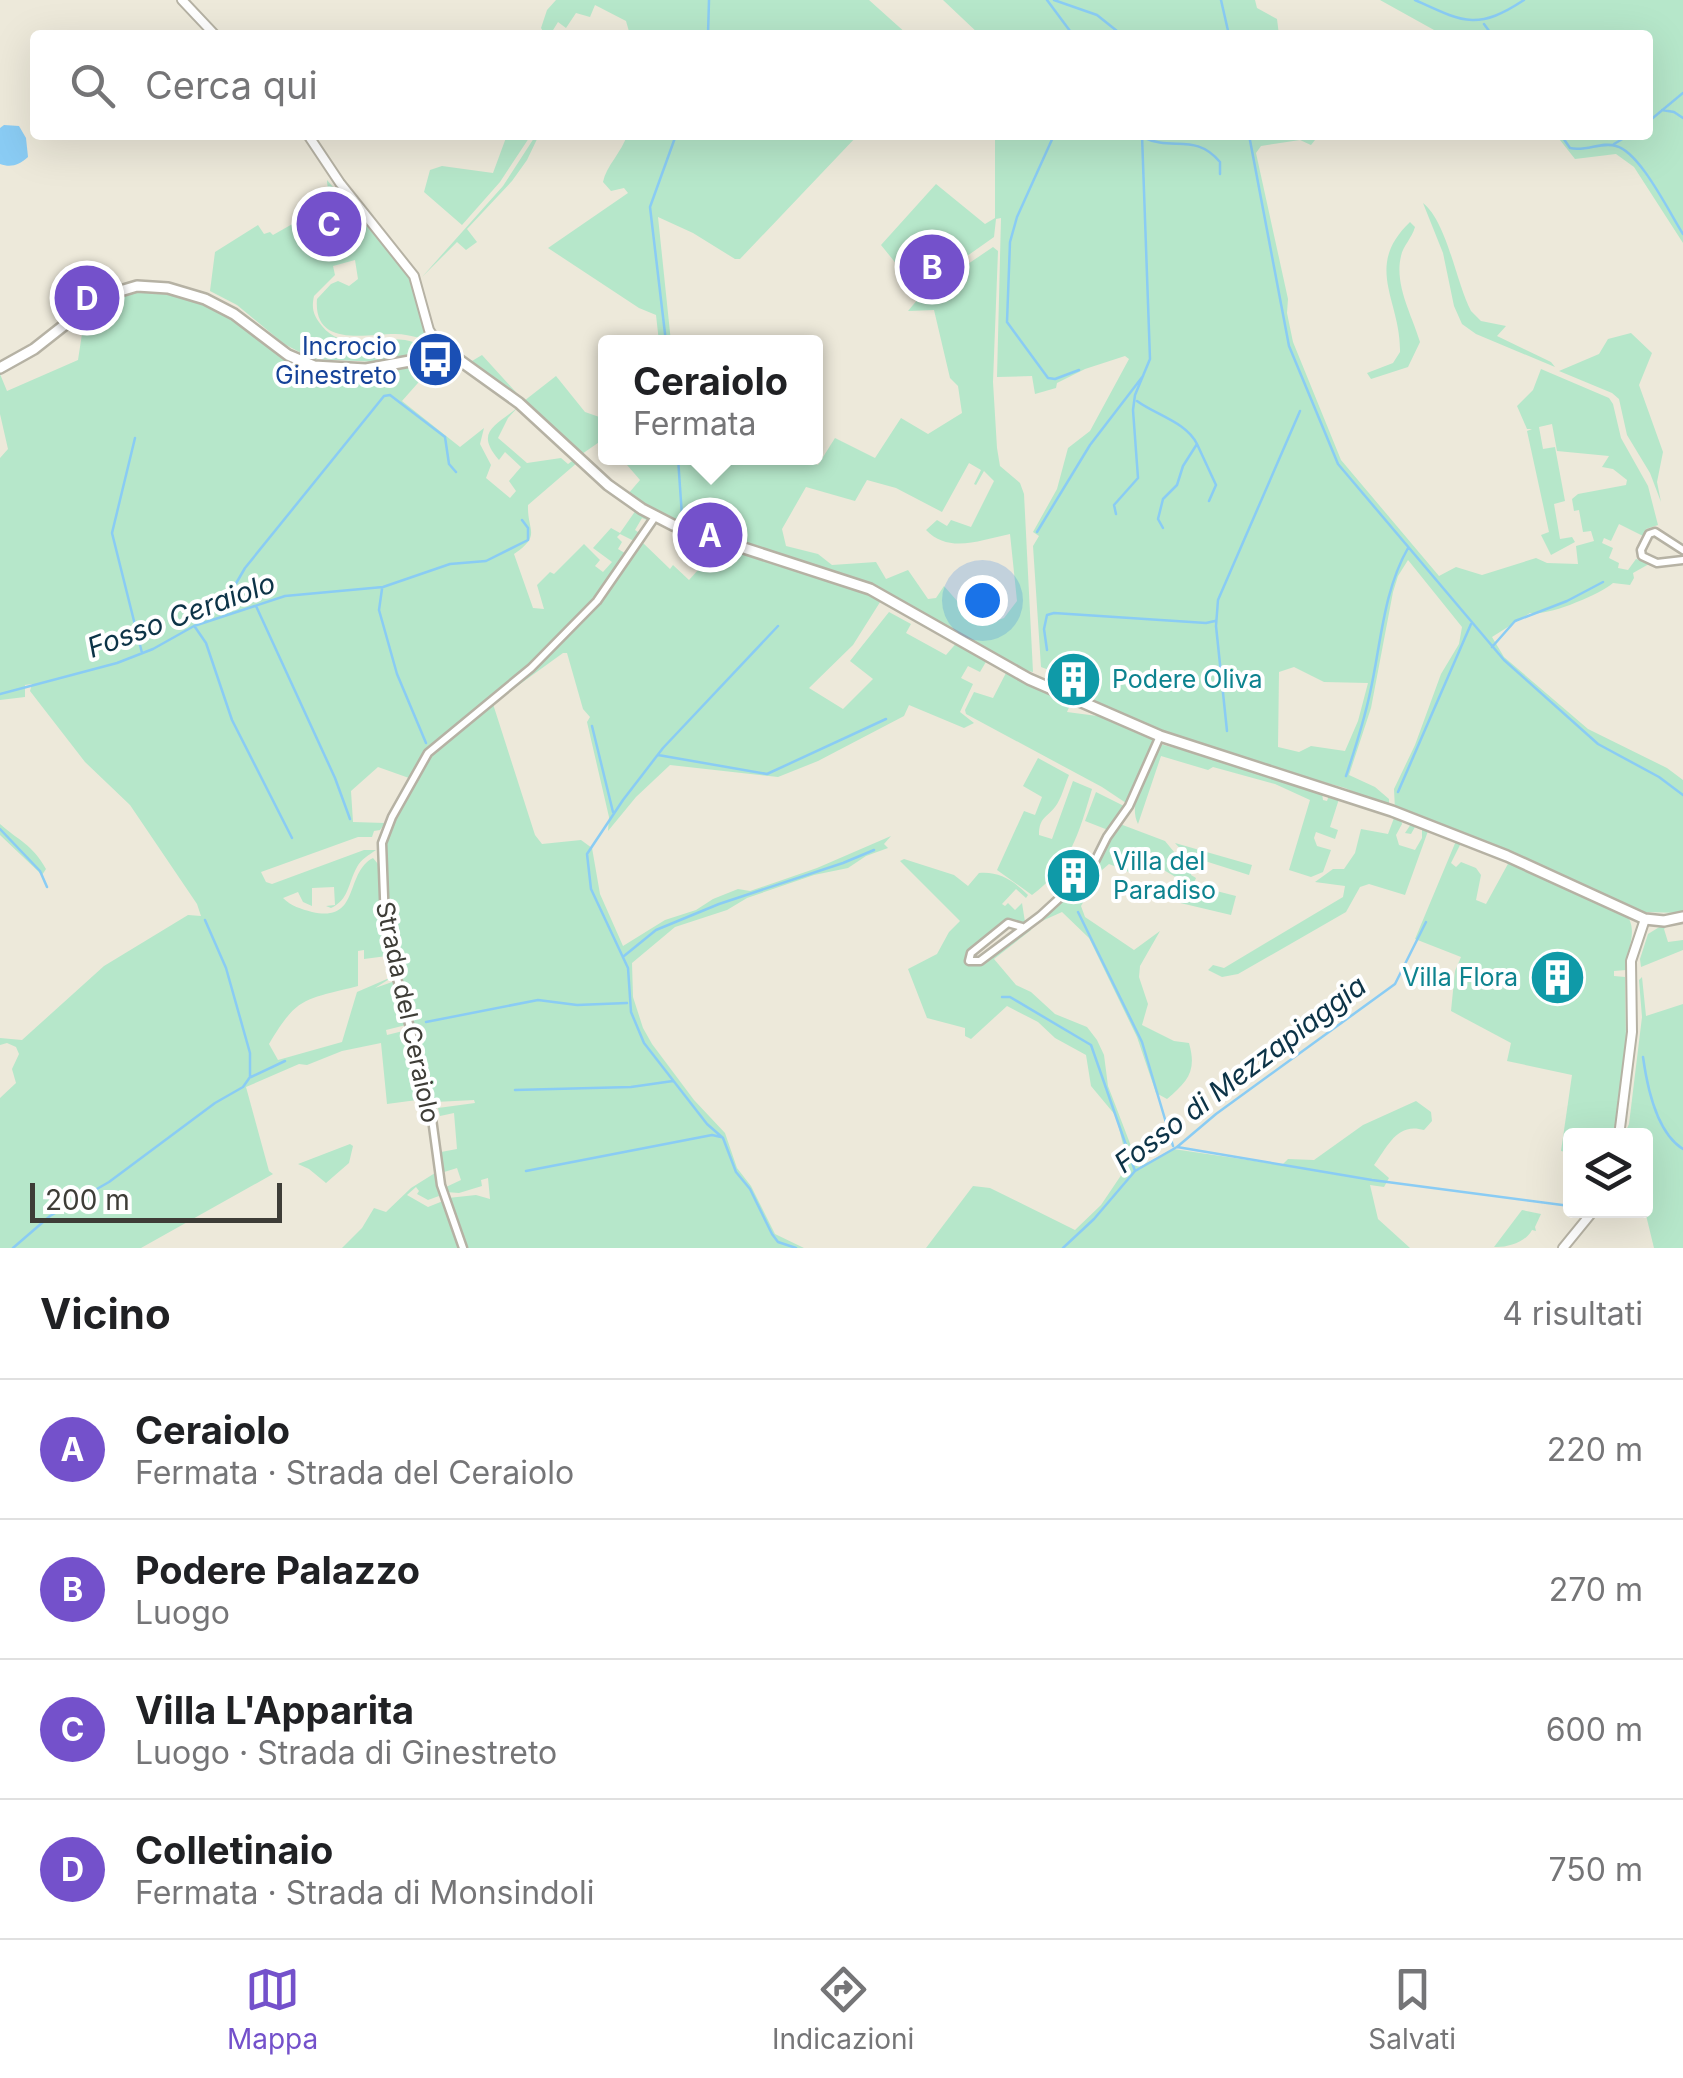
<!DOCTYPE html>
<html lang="it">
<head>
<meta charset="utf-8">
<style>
  body { margin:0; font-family:Inter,sans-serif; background:#f2f2f2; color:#202124 }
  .controls { position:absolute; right:30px; bottom:30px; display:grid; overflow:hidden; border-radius:10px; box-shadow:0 10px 40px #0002 }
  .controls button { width:90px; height:90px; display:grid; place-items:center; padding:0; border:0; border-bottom:2px solid #e0e0e0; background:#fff; color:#202124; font:50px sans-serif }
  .scale { position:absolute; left:30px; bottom:25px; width:252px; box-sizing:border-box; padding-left:10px; border:5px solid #3e3d37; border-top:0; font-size:28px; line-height:35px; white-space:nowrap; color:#3e3d37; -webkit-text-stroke:8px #fff; paint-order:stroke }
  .you { position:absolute; left:982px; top:600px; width:35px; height:35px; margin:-25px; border:8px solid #fff; border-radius:50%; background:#1a73e8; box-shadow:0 0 0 15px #1a73e833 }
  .badge { display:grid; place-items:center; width:65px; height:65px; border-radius:50%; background:#7451cb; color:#fff; font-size:32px; font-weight:700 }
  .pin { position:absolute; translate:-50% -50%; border:5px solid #fff; box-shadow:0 2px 10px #0006 }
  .popup { position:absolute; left:598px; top:335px; width:225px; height:130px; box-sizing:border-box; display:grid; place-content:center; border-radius:10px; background:#fff; filter:drop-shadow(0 2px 8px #0005); font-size:32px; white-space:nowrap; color:#757577 }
  .popup b { font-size:38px; color:#202124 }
  .popup::after { content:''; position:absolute; left:50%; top:100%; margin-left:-20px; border:20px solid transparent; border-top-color:#fff }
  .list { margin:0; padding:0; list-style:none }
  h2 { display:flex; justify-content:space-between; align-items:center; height:130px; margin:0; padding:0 40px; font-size:42px }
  h2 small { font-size:32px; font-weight:400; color:#757577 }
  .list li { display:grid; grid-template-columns:65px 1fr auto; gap:30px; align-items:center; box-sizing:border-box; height:140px; padding:0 40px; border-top:2px solid #e0e0e0 }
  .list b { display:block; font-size:38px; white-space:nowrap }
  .list p { margin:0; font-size:32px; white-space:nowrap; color:#757577 }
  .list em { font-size:32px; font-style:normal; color:#757577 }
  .icon { flex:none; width:55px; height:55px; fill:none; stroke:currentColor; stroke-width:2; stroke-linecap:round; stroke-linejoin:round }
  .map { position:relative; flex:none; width:1683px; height:1248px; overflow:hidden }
  .search { position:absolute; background:#fff; box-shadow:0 10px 40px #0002; left:30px; right:30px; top:30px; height:110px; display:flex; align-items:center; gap:25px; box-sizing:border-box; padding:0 35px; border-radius:10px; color:#757577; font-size:38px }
  .sheet { height:690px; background:#fff }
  nav { display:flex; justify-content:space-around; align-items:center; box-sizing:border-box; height:140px; border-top:2px solid #e0e0e0; background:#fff; font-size:28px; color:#757577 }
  nav a { display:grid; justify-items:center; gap:5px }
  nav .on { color:#7451cb }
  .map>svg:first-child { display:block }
  .green { fill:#b6e7ca; fill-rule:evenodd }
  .water { fill:#8accf4 }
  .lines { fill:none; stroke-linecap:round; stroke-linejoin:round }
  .stream { stroke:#8accf4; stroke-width:2.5 }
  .minor-casing { stroke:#b6b2a4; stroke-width:11 }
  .tertiary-casing { stroke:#b6b2a4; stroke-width:12 }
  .secondary-casing { stroke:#b6b2a4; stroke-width:14 }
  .minor { stroke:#fff; stroke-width:6 }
  .tertiary { stroke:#fff; stroke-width:8 }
  .secondary { stroke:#fff; stroke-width:9 }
  .labels { text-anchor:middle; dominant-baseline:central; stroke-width:8; stroke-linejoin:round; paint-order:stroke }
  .transit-label { font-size:25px; fill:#164399; stroke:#fff; text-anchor:end }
  .culture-label { font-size:25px; fill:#0d838f; stroke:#fff; text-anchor:start }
  .street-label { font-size:25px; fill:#3e3d37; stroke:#fff }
  .water-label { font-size:28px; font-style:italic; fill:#0c3347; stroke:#fff }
</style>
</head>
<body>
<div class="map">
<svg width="1683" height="1248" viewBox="0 0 1683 1248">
  <rect width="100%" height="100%" fill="#ede9da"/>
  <path class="green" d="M 556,0 L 869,0 L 908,35 L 630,35 L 626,21 L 595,5 L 590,17 L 576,13 L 566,28 L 558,22 L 550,35 L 545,35 L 541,28 L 547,10 Z
    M 943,0 L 1255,0 L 1257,8 L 1277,19 L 1279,35 L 980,35 Z
    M 1380,0 L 1683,0 L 1683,243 L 1634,167 L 1616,154 L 1575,159 L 1556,135 L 1648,135 L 1648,35 L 1443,35 Z
    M 507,135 L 531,135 L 500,182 L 462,225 L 424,192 L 430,170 L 442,166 L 493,173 Z
    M 536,135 L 539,135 L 527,160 L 512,181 L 467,229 L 477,242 L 466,250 L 457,242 L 422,277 L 503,186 Z
    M 627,135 L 858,135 L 740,259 L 735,259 L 693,233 L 658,217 L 671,342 L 659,342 L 656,315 L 639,308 L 548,248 L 628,193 L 624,188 L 611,191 L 603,182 C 606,166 622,152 627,135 Z
    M 995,135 L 1319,135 L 1311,145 L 1300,140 L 1261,146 L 1256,153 L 1288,299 L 1287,313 L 1293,342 L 1341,460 L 1439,576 L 1456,567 L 1482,575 L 1536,558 L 1547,563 L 1578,564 L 1576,546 L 1594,541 L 1591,531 L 1583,532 L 1579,510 L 1574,511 L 1572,499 L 1578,494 L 1626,485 L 1627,480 L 1613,469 L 1602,467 L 1609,456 L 1557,451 L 1552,424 L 1539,427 L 1543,449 L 1555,447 L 1565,501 L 1554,504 L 1560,539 L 1572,537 L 1575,542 L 1551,555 L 1541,535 L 1549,532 L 1527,431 L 1532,429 L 1527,429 L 1517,406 L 1533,390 L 1541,369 L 1609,398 L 1613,404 L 1621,438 L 1648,486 L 1658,525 L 1646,529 L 1643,536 L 1619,524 L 1611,541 L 1604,538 L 1602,543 L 1613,548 L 1609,558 L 1619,563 L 1618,568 L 1628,570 L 1636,559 L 1649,564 L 1633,573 L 1634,578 L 1630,585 L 1613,583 C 1599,595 1546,617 1530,613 L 1492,637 L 1504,657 L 1588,729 L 1667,768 L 1683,780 L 1683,913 L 1644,912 L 1555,872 L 1395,810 L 1394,789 L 1415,745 L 1441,674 L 1459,644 L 1462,627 L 1408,560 L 1398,576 L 1393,592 L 1371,708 L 1349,775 L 1375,787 L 1389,799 L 1389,807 L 1345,788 L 1192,745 L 1080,696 L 1089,682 L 1082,677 L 1079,682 L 1076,680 L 1080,667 L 1074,665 L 1070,678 L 1041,667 L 1033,546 L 1039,536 L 1033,532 L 1057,489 L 1068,448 L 1090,431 L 1129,359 L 1125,356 L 1085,369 L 1057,383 L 1056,388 L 1035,394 L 1032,376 L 997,377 L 1001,218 L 996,219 L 994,237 L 943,273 L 935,251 L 907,257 L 898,266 L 881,245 L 936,184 L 985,224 L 995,218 ZM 1294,667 L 1324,682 L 1368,683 L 1358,721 L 1345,751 L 1311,746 L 1299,752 L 1278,747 L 1279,672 Z
    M 327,180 L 409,275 L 426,332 L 420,338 C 411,336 404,334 395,334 C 366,334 313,348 317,299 L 331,284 L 338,281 L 349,286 L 358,279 L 355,260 L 333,266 L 335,275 L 314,296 C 311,310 314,316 322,326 C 345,355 386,331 416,343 L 419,354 L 380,362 L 313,359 L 284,344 L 237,305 L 210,291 L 215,252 L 258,225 L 264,234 L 270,232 L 273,235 L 303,218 L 312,238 L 348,226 C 342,209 327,198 327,180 Z
    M 1423,203 C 1447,222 1456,282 1471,311 L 1481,321 L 1506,326 L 1497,336 L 1551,362 L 1555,367 L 1476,334 L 1462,324 L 1454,306 L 1443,253 Z
    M 1410,222 L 1415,227 C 1412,238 1403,246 1401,256 C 1394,285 1412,315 1420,342 L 1408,367 L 1371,379 L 1367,373 L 1393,363 L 1400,352 C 1401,300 1363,267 1410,222 Z
    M 993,247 L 998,251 L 993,382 L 997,448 L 1000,466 L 1020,483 L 1024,494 L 1033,672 L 1024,670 L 879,588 L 680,525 L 628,494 L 640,480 L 621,458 L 805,458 L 818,465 L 835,438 L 875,458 L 901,418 L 928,434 L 962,413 L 958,386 L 950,378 L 934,310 L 908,311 L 918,299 L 927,298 L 934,287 ZM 969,463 L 981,470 L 974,484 L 976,485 L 984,471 L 994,481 L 971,527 L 951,520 L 947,526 L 937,520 L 926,530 C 949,554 980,540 1010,534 L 1017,601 L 1004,618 L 987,624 L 972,618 L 944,586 L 936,598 L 928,599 L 908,570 L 886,579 L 876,562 L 832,565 L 818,554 L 786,546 L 782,529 L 806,487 L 855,501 L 867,480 L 896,488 L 942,512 Z
    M 133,290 C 177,289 213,304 247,330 C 266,344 283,360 306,368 C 352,383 398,364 444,360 L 425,375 L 402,401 L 460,447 L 484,428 L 480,444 L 491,465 L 486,478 L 510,498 L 516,491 L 509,481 L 521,467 L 505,452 L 499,460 C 474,431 496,426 518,407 L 508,418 L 498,438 L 527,463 L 561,458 L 568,464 L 575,459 L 578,462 L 528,505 C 527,531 542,535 514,554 L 533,608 L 544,609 L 537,585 L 550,572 L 554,574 L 584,544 L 600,560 L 595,566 L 603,572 L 612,562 L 593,548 L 611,528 L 620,533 L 636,510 L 650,518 L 649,521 L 642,518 L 635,530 L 641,534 L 636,542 L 620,534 L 617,537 L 622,542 L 618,549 L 628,555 L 595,600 L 528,666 L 426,749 L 409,778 L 378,767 L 351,791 L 353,822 L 385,823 L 380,830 L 374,831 L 372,837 L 358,837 L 261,872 L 266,882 L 272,884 L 364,850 L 376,850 C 369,855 361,859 357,867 C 348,883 349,900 331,908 L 326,906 L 335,905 L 334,887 L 312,888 L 312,906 L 303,902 L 298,892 L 283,898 C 291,906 301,909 312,912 C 361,923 344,873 373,858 L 378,864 L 381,926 L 387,956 L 364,959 L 364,950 L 358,951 L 358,986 C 305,1000 298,995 269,1044 L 278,1060 L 342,1042 L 357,992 L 394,976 L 375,988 L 395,981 L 406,1025 L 386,1030 L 387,1035 L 407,1030 L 419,1080 L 417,1100 L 387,1104 L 381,1043 L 342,1051 L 307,1065 L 299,1064 L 246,1087 L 269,1171 L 273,1174 L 141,1248 L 0,1248 L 0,1098 L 16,1083 L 12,1069 L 19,1054 L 16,1047 L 7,1043 L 0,1045 L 0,1038 L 22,1040 L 104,966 L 188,915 L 201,916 L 197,904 L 130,805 L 85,762 L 30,691 L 32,684 L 25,685 L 25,697 L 0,700 L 0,458 L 8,449 L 0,414 L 0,374 L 7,391 L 78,360 L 85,314 L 107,298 Z
    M 1631,333 L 1652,353 L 1639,385 L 1663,452 L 1657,482 L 1661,502 L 1650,473 L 1627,435 L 1619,399 L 1612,393 L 1559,371 L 1599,354 L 1608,339 Z
    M 482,355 L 524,401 L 556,376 L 585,412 L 605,419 L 605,438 L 582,454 L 524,402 L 472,361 Z
    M 695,539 L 882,599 L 853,645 L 809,688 L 843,709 L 873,679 L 850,661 L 889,612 L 911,624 L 906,633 L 946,655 L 959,640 L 987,660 L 980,672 L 968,666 L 961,678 L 973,684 L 960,712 L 974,723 L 964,728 L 909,705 L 904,716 L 818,761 L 778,777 L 670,765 L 636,797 L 608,831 L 609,817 L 587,722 L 590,717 L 583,709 L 567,653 L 563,653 L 509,692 L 599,603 L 642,542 L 670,569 L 673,565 L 689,580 L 707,560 L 690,550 Z
    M 1007,671 L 1097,712 L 1070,705 L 1067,712 L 1105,717 L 1154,740 L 1126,803 L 1102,787 L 966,714 L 965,710 L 974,692 L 993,698 Z
    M 493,704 L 535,835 L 542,844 L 581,840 L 592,848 L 600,894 L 623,946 L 665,920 L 696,910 L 713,899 L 738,889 L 750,891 L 817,868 L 891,836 L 884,844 L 888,848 L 866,856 L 848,868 L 814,875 L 747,898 L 727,910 L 675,927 L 632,963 L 633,997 L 643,1028 L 652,1044 L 694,1100 L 725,1133 L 737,1168 L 751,1186 L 775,1234 L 804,1248 L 465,1248 L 448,1198 L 476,1195 L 490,1199 L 488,1178 L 481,1180 L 482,1186 L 459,1193 L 446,1192 L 446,1187 L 461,1180 L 457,1168 L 441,1173 L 441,1152 L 457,1149 L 454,1113 L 440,1116 L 438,1108 L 475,1103 L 474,1100 L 435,1102 L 425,1081 L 388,924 L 384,851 L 388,835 L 408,792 L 429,758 Z
    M 1160,744 L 1257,770 L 1322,793 L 1323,800 L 1327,801 L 1329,795 L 1339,799 L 1330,827 L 1338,830 L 1335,839 L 1316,832 L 1314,838 L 1317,846 L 1331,850 L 1323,872 L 1311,877 L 1289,870 L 1310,800 L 1275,784 L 1213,767 L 1208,770 L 1161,756 L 1138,824 C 1127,802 1147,761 1160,744 Z
    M 1038,758 L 1069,775 C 1065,784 1061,800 1055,807 C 1046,818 1039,818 1039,835 L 1052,839 L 1073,781 L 1092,789 C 1079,833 1070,867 1032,895 L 997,870 L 1024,811 L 1035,815 L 1042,797 L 1023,786 Z
    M 1096,792 L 1124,806 L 1108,830 L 1085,821 Z
    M 1394,818 L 1401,819 L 1402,824 L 1396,835 L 1399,845 L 1415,850 L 1422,838 L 1422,830 L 1415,827 L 1411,834 L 1405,833 L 1411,824 L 1428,831 L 1405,895 L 1369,884 L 1360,887 L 1346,912 L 1238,974 L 1222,977 L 1208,970 L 1213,965 L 1224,968 L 1343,897 L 1345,886 L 1315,882 L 1333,869 L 1344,869 L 1355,853 L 1361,829 L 1388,834 Z
    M 0,824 C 19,841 32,844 46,869 L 42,875 L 0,835 Z
    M 1120,824 L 1165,841 L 1179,858 L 1192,863 L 1191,875 L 1196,878 L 1193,885 L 1236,896 L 1231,915 L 1172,901 L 1179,879 L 1162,869 L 1135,863 L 1129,872 L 1109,864 L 1102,870 L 1081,906 L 1085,917 L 1134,950 L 1160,931 L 1140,966 L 1139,977 L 1148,1004 L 1142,1025 L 1174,1041 L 1189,1043 C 1197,1071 1188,1081 1167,1099 L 1156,1093 L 1137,1037 L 1089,938 L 1062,912 L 1033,925 L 1088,877 Z
    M 1456,841 L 1461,843 L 1451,863 L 1456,867 L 1461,862 L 1476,868 L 1481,875 L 1476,900 L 1486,904 L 1509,862 L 1625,913 C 1640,930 1626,950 1626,970 L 1614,971 L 1614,976 L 1625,977 L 1626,1039 L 1616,1135 L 1570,1136 L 1570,1153 L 1561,1151 L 1572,1075 L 1507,1061 L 1511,1043 L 1451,1011 L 1455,971 L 1461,957 L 1415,939 Z
    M 1175,843 L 1252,865 L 1249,875 L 1186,855 Z
    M 904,859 L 954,875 L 968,886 L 979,873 C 999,871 1014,881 1028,895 L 1026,898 L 1016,889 L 1002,904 L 1005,906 L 1008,903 L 1015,910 L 1022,903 L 1025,922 L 1020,924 L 1007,920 L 969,951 L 966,962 L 971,965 L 981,964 L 1026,927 L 1031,930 L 994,959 L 1016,985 L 1031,992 L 1055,1014 L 1087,1027 L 1097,1040 L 1104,1055 L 1108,1086 L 1139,1167 L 1173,1149 L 1282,1165 L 1288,1159 L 1314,1160 L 1363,1125 L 1416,1101 L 1431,1112 L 1432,1121 L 1424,1130 C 1397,1122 1388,1146 1374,1165 L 1389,1178 L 1384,1187 L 1370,1185 L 1378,1219 L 1410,1248 L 926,1248 L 973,1186 L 990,1188 L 1075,1230 L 1101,1205 L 1128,1165 L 1116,1116 L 1091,1086 L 1086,1055 L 1055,1038 L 1038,1022 L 1007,1006 L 971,1039 L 965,1036 L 965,1028 L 927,1018 L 908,969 L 937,954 L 949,932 L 960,921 L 900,861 Z
    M 1661,926 L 1666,927 L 1664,929 L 1668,942 L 1683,940 L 1683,950 L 1641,967 L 1640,959 L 1648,934 Z
    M 1642,977 L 1646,1016 L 1683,1004 L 1683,1248 L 1654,1248 L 1645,1211 L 1646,1136 L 1624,1135 L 1629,1124 L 1642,1017 L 1639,980 Z
    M 350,1144 L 353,1146 L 349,1163 L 326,1183 L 309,1169 L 298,1164 Z
    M 435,1173 L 439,1196 L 428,1200 L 417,1194 L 419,1191 L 416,1187 L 407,1195 L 428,1207 L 443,1201 L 459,1248 L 342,1248 L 362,1228 L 374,1208 L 386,1212 L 411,1188 Z
    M 1522,1210 L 1541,1214 L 1535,1227 L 1536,1231 L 1532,1230 C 1526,1242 1507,1248 1494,1247 Z"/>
  <path class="water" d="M 4,125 L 19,126 L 26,138 L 28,157 C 19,165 11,168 0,164 L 0,128 Z"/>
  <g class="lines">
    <path class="stream" d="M 1047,0 L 1073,35
      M 1054,0 L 1097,15 L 1122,35
      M 1221,0 L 1229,35
      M 1415,0 C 1463,22 1477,31 1524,0
      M 1484,24 L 1492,35
      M 708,35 L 709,0
      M 1662,110 L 1674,112 L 1683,118
      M 1648,122 L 1683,93
      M 1054,135 L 1017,217 L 1010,242 L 1007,322 L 1048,378 L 1055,379 L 1079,370
      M 1249,135 L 1289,346 L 1338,464 L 1504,660 L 1598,744 L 1659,777 L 1683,795
      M 1561,135 L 1570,148 C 1586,152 1602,141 1616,146 C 1640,152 1669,212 1683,234
      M 1142,137 C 1172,152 1195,132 1220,162 L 1220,174
      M 1614,144 L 1629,135
      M 666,342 L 650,207 L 676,135
      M 1137,401 C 1156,415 1186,422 1197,444 L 1183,466 L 1177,485 L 1163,499 L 1158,519 L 1163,528
      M 135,438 L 112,533 L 142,653
      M 1197,444 L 1216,485 L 1209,501
      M 678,458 L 682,516
      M 1116,514 L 1114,505 L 1138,478 L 1133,410 L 1135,395 L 1150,359 L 1142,135
      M 1037,532 L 1090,445 L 1143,376
      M 382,589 L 379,610 L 397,674 L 426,743
      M 256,606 L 335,778 L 350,819
      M 226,612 L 231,592 L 245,568 L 384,396 L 390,395 L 445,437 L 449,464 L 456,472
      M 778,626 L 663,748 L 623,800 L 587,854 L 591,889 L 628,968 L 631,1012 L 644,1043 L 707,1124 L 723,1138 L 736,1172 L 750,1189 L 772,1234 L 778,1242 L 796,1248
      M 195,627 L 206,643 L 232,720 L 292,838
      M 1492,647 L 1515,621 L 1567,601 L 1603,582
      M 1047,650 L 1044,629 L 1047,615 L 1054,613 L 1206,623 L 1215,621
      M 0,694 L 117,663 L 153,649 L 194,626 L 285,596 L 383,587 L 450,564 L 486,561 L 528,540 L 528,528 L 522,520
      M 592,726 L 613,812
      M 1227,731 L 1216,626 L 1218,600 L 1300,411
      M 658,755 L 767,774 L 886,719
      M 1346,776 C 1355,749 1364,721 1370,693 C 1381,644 1383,592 1408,548
      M 1398,792 L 1471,624
      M 0,829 L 40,871 L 47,887
      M 1078,912 L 1142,1042 L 1173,1146
      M 624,956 L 656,930 L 719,904 L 843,863 L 874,850
      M 1002,997 L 1010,997 L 1091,1045 L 1135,1171
      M 426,1022 L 538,1000 L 577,1005 L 627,1003
      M 1643,1057 C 1647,1086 1657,1133 1683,1149
      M 251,1077 L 285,1061
      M 515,1090 L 631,1087 L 673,1081
      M 1177,1147 L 1372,1180 L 1570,1206
      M 526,1171 L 712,1135 L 721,1137
      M 13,1248 L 50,1216 L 109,1182 L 215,1103 L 243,1087 L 250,1077 L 250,1053 L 226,968 L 205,920
      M 1063,1248 L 1094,1219 L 1135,1171 L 1177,1147 L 1216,1114 L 1395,984 L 1426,922"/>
    <defs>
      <path id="minor" d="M 1683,550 L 1655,532 L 1649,534 L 1641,550 L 1642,556 L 1657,563 L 1683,560
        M 1022,927 L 1008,923 L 971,953 L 969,961 L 980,961 L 1040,916 L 1091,869 L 1107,837 L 1129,806 L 1160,736
        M 463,1248 L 441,1185 L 430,1104 L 392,959 L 385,923 L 382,843 L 392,817 L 428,753 L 531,668 L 597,601 L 655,517"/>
      <path id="tertiary" d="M 182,0 L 215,35
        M 308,135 L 340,183 L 414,276 L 429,330 L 445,355
        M 1619,1136 L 1632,1032 L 1631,961 L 1645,919
        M 1563,1248 L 1594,1210"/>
      <path id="secondary" d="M 0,368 L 34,349 L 100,297 L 137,286 L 168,288 L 205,299 L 234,314 L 288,355 L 314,366 L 366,369 L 437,356 L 455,357 L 519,403 L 608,485 L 642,509 L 673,525 L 870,589 L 1029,679 L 1160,736 L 1392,811 L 1507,856 L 1645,919 L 1664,921 L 1683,917"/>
    </defs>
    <use href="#minor" class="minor-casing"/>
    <use href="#tertiary" class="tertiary-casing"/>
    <use href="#secondary" class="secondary-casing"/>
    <use href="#minor" class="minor"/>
    <use href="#tertiary" class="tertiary"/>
    <use href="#secondary" class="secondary"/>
  </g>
  <defs>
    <symbol id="bus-disc" viewBox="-11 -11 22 22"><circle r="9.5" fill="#1a4fb4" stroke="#fff"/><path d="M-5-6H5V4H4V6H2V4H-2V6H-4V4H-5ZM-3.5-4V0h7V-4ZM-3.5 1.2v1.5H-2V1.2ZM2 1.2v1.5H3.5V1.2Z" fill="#fff"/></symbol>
    <symbol id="building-disc" viewBox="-11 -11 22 22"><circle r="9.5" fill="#0f9aa8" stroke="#fff"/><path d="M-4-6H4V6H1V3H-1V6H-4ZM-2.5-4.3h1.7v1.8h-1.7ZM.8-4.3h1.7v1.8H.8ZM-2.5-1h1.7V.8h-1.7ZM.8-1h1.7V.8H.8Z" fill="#fff"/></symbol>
  </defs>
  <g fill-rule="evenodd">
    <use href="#bus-disc" x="404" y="328" width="63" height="63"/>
    <use href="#building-disc" x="1042" y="648" width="63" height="63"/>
    <use href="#building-disc" x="1042" y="844" width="63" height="63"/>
    <use href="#building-disc" x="1526" y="946" width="63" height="63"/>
  </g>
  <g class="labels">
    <g class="transit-label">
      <text x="397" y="346">Incrocio<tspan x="397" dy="29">Ginestreto</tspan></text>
    </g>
    <g class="culture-label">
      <text x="1112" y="679">Podere Oliva</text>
      <text x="1113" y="861">Villa del<tspan x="1113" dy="29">Paradiso</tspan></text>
      <text x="1518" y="977" text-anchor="end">Villa Flora</text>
    </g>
    <g class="street-label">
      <text transform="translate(408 1012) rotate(78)">Strada del Ceraiolo</text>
    </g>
    <g class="water-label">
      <text transform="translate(181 615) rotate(-20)">Fosso Ceraiolo</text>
      <text transform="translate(1240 1074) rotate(-37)">Fosso di Mezzapiaggia</text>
    </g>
  </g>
</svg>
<div class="controls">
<button><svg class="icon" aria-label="layers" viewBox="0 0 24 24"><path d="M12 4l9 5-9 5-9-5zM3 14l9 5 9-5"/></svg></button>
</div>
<div class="scale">200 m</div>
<div class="you"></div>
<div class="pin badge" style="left:710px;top:535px">A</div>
<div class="popup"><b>Ceraiolo</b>Fermata</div>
<div class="pin badge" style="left:932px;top:267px">B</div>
<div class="pin badge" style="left:329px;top:224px">C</div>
<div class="pin badge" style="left:87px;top:298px">D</div>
<div class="search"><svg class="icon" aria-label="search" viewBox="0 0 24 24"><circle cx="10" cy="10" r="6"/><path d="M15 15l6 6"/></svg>Cerca qui</div>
</div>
<section class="sheet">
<h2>Vicino<small>4 risultati</small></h2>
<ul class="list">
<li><span class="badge">A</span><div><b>Ceraiolo</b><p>Fermata · Strada del Ceraiolo</p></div><em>220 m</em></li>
<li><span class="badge">B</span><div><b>Podere Palazzo</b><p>Luogo</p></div><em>270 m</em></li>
<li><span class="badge">C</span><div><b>Villa L'Apparita</b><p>Luogo · Strada di Ginestreto</p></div><em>600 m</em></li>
<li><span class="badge">D</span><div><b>Colletinaio</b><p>Fermata · Strada di Monsindoli</p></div><em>750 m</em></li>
</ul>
</section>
<nav>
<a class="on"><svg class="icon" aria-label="map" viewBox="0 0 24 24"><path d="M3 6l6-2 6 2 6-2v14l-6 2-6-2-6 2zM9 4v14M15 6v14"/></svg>Mappa</a>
<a><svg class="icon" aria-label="directions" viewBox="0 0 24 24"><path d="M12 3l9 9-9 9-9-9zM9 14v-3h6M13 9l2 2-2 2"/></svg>Indicazioni</a>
<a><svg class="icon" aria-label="saved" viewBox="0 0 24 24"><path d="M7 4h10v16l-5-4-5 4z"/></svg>Salvati</a>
</nav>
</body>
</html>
